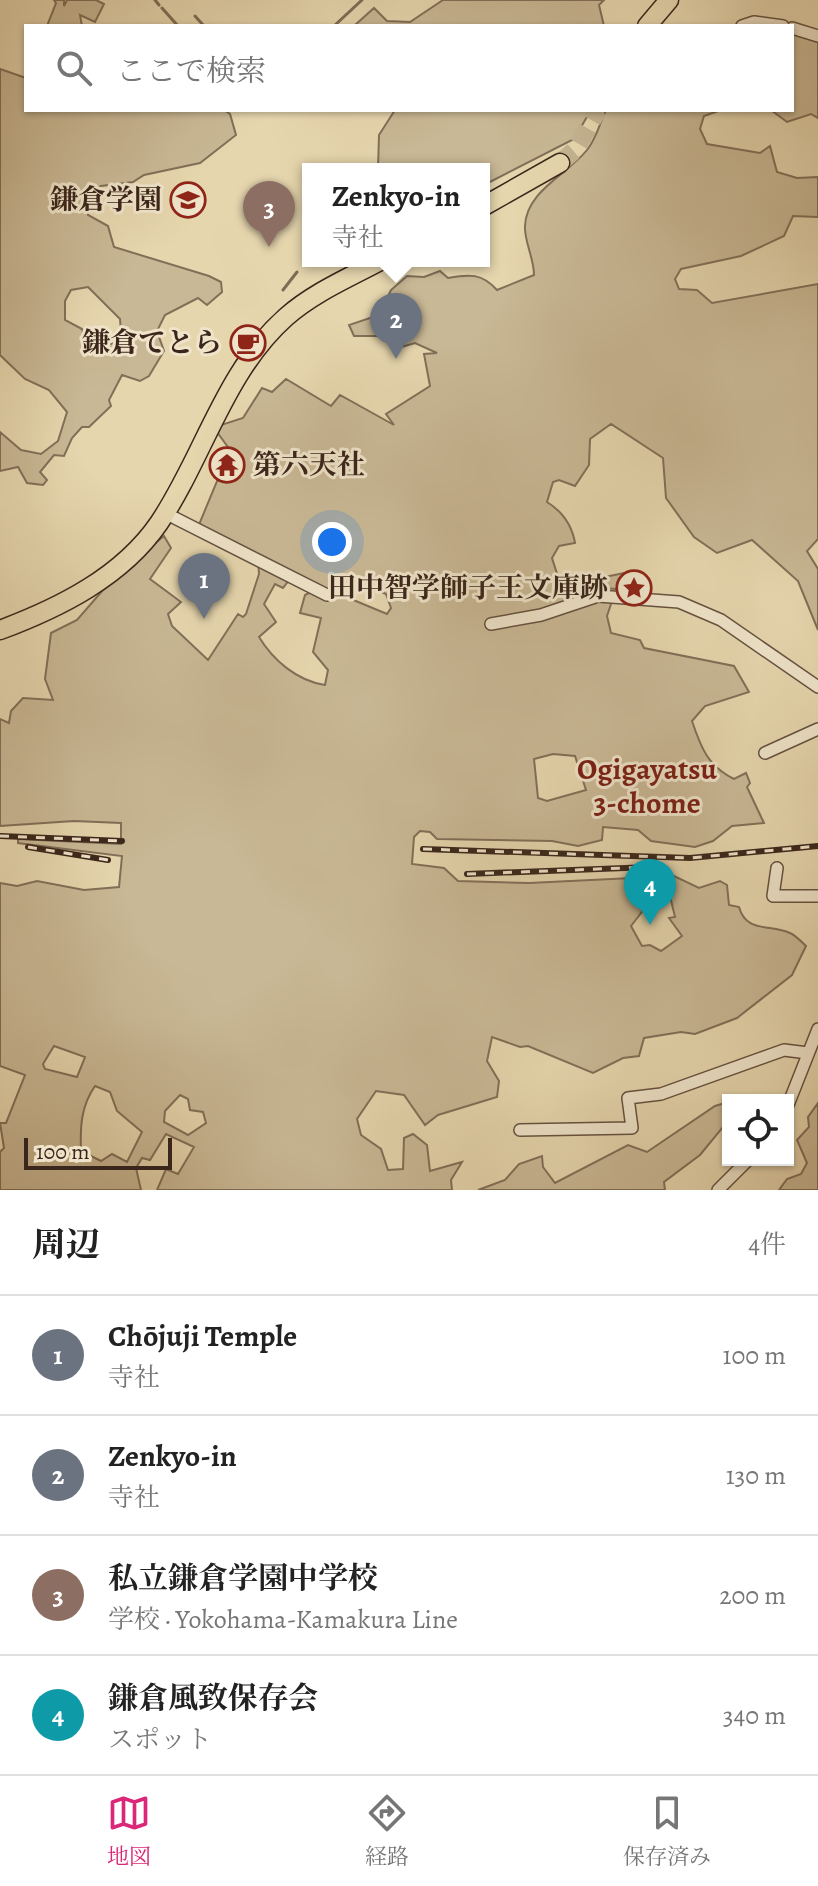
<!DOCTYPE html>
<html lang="ja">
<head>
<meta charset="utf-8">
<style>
  body { margin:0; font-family:Alegreya,"Noto Serif JP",serif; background:#f6f6f6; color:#222 }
  .controls { position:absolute; right:24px; bottom:24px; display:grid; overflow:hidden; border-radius:0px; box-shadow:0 2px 6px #0004 }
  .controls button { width:72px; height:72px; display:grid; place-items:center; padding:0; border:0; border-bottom:2px solid #e0e0e0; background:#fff; color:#222; font:40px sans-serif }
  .scale { position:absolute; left:24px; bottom:20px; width:148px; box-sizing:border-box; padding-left:8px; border:4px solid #3b261b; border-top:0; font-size:22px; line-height:28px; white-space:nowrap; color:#3b261b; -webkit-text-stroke:6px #efe4ca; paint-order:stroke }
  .you { position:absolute; left:332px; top:542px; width:28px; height:28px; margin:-20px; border:6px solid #fff; border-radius:50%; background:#1a73e8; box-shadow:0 0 0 12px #1a73e833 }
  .badge { display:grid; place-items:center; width:52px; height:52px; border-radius:50%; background:#db2777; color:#fff; font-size:26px; font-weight:700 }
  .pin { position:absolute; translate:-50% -66px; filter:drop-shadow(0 2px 4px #0008) }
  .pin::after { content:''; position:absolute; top:42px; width:28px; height:24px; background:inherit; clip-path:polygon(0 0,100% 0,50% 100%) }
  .popup { position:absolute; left:302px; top:163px; width:188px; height:104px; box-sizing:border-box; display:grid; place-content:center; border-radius:0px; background:#fff; filter:drop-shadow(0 2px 6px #0005); font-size:26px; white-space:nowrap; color:#767676 }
  .popup b { font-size:30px; color:#222 }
  .popup::after { content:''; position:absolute; left:50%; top:100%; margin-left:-16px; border:16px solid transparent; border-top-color:#fff }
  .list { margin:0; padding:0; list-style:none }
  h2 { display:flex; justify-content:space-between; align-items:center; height:104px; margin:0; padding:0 32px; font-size:34px }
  h2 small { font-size:26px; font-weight:400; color:#767676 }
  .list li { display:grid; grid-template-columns:52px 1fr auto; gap:24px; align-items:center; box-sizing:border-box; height:120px; padding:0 32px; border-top:2px solid #e0e0e0 }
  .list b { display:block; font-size:30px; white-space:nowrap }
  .list p { margin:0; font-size:26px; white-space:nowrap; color:#767676 }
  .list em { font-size:26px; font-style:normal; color:#767676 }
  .icon { flex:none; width:44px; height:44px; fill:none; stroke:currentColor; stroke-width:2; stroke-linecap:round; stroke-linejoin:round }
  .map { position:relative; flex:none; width:818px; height:1190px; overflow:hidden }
  .search { position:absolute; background:#fff; box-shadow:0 2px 6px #0004; left:24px; right:24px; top:24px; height:88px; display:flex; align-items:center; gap:20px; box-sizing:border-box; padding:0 28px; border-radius:0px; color:#767676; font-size:30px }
  .sheet { height:584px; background:#fff }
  nav { display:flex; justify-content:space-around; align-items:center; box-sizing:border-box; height:112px; border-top:2px solid #e0e0e0; background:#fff; font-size:22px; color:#767676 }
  nav a { display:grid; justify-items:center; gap:4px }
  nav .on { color:#db2777 }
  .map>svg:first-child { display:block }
  .green { fill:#c9b895; stroke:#826f58; stroke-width:2; fill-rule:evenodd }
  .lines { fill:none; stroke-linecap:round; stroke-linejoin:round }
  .stream { stroke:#7f6c55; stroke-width:3 }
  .primary-tunnel { stroke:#c4b391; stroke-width:18; stroke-dasharray:18 9; stroke-linecap:butt }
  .minor-casing { stroke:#665240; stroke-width:14 }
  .primary-casing { stroke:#3b261b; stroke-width:21 }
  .minor { stroke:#efe4ca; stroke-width:11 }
  .primary { stroke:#e6d6ae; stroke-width:18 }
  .rail-casing { stroke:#3b261b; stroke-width:6 }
  .rail { stroke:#efe4ca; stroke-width:3; stroke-dasharray:9; stroke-linecap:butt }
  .labels { text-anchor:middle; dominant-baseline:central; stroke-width:6; stroke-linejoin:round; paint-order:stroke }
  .poi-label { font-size:28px; font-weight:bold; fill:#3b261b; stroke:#efe4ca; text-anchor:end }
  .neighbourhood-label { font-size:30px; font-weight:bold; fill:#7a1f14; stroke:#efe4ca }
</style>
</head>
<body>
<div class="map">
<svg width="818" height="1190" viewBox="0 0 818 1190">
  <rect width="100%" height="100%" fill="#e6d6ae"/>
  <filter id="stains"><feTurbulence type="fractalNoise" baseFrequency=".0025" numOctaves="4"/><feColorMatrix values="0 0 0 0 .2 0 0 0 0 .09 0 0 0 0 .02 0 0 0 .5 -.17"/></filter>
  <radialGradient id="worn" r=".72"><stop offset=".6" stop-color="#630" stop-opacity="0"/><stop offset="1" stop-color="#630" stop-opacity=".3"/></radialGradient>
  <path class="green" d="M 54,0 L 64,0 L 64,6 L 67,0 L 96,0 L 104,4 L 95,22 L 80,15 L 82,26 L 47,26 L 56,3 Z
    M 443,0 L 604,0 L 599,5 L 604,26 L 354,26 L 374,8 L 387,21 L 410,22 Z
    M 792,33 L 818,40 L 818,118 L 811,114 L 787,122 L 771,110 L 792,110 Z
    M 0,69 L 26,78 L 26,110 L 224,110 L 230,114 L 236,135 L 200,163 L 144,175 L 133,182 L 101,186 L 87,194 L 88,215 L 108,226 L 114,247 L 209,276 L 221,282 L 222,292 L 207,305 L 198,298 L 165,315 L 157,331 L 164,351 L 149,376 L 140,381 L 122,375 L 109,400 L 111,406 L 89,427 L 82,427 L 72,438 L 64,456 L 54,455 L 40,472 L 47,480 L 43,485 L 27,483 L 18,467 L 0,471 L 0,432 L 21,450 L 41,454 L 58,441 L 67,412 L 49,390 L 25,379 L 0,355 ZM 88,287 L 120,319 L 121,333 L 114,343 L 97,348 L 87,345 L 82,329 L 65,320 L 65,301 L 71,290 Z
    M 395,110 L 591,110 L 574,139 L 484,185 L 484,169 L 378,169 L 379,135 Z
    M 606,110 L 721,110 L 704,116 L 700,129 L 707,144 L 760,153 L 770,146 L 777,172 L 797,178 L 818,177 L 818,217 L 793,216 L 784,236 L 741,256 L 681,269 L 675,279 L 679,289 L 697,290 L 712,303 L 818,284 L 818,539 L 807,551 L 818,569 L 818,630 L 798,581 L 752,540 L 717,553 L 694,537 L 666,498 L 663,458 L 611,424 L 590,439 L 589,465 L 575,486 L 559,480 L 553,482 L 547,502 C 563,512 572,525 575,543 L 559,546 L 552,558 L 561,586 L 624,573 L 637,576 L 626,590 L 604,588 L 611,604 L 607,616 L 611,633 L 640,640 L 644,648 L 734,666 L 749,692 L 705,706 L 692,721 C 701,748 708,766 734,779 L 746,773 L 750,783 L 747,787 L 764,823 L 732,826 L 713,841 L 695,847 L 651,841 L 638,830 L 603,827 L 602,840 L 578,846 L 552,841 L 437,839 L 430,832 L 420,831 L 414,837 L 412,864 L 444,868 L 458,881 L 529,883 L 674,876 L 699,888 L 720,881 L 727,885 L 729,905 L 739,907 C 746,933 770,924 790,933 C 795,935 801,941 806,946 L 792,975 L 737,1018 L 695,1034 L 681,1032 L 644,1038 L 639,1056 L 623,1058 L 593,1073 L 528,1046 L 520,1047 L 492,1037 L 487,1061 L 499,1081 L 497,1097 L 438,1115 L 425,1125 L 404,1095 L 376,1091 L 357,1119 L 361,1135 L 381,1149 L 388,1170 L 403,1169 L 404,1138 L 413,1134 L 427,1145 L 430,1171 L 462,1162 L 451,1180 L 452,1190 L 157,1190 L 166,1169 L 178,1174 L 194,1147 L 166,1134 L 150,1160 L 142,1158 L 136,1168 L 141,1190 L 0,1190 L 0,1152 L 4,1148 L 0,1123 L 6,1123 L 25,1075 L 0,1066 L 0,883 L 17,886 L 37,881 L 84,890 L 119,887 L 122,856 L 18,843 L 18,839 L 121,844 L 121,823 L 74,821 L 0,826 L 0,719 L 9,723 L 11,711 L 23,698 L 53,700 L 45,679 L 51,633 L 77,620 L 116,575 L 164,536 L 171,548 L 150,579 L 181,602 L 168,614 L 172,626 L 208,660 L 238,614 L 243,617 L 246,614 L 259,574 L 258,561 L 198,527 L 230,450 L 217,432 L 221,425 L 243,418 L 262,388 L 272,392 L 286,379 L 331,406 L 340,395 L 394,425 L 386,414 L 430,386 L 424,354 L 437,353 L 415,343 L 398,348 L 378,336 L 354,336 L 349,325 L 379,315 L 391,290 L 407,276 L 424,277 L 440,271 L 448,278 C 469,274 482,273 497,290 L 534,275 C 534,258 524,241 525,226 C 526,191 568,174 587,150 C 596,139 600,123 606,110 ZM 293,575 L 317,589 L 305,595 L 300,613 L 321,618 L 313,652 L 328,670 L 325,685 C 297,681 273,660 259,637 L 276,622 L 264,604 L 275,584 L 283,588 ZM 351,579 L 386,594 L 391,608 L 387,614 L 339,594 ZM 553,754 L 575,756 L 586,790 L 547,801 L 538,798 L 534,759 ZM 655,895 L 670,896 L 675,917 L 669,918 L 682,936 L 661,951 L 650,945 L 642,946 L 631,926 ZM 54,1046 L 85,1057 L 77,1077 L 45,1069 L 43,1064 ZM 95,1086 L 110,1092 L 117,1111 L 142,1132 L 127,1162 L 112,1154 L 101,1161 L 81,1151 C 80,1127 81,1106 95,1086 ZM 180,1095 L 188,1099 L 190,1110 L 203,1112 L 206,1123 L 188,1135 L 164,1122 L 165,1111 Z
    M 728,1102 L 728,1121 L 700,1155 L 664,1182 L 665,1190 L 478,1190 L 505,1180 L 519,1164 L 542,1156 L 543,1167 L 555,1183 L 628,1145 L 647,1152 L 715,1106 Z
    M 818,1103 L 818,1190 L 779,1190 L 787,1179 L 801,1174 L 807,1163 L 797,1140 L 809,1127 L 808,1117 Z"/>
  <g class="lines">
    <path class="stream" d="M 155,0 L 159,5
      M 162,8 L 178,26
      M 195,16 L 204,26
      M 334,26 L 362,0
      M 283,290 L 297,272"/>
    <path class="primary-tunnel" d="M 560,163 L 576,149 L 598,110"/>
    <defs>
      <path id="minor" d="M 742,26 L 754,22 L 783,26
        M 792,28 L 818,36
        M 165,513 L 327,595
        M 491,624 L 541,615 L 598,596 L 679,602 L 721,620 L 818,687
        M 765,753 L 818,729
        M 777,868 L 773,896 L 818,896
        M 788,1105 L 818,1029
        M 520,1130 L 632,1128 L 628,1098 L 661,1094 L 784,1050 L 808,1053
        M 718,1190 L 748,1160"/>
      <path id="primary" d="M 647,26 L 669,0
        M 484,206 L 560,163
        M 0,630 C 59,608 122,577 159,523 C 204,456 224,372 286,317 C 313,293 348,278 380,261"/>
    </defs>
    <use href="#minor" class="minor-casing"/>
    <use href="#primary" class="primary-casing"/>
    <use href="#minor" class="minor"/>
    <use href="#primary" class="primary"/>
    <defs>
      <path id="rail" d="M 0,836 L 122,841
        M 28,847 L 108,860
        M 423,849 L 690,858 L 818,846
        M 467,874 L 651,867"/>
    </defs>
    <use href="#rail" class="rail-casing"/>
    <use href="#rail" class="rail"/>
  </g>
  <defs>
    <symbol id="school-ring" viewBox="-11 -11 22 22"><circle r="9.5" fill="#efe4ca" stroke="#8f2418" stroke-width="1.5"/><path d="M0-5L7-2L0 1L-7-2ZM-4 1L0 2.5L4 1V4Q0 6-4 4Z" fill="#8f2418"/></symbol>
    <symbol id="cafe-ring" viewBox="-11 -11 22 22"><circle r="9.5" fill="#efe4ca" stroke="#8f2418" stroke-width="1.5"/><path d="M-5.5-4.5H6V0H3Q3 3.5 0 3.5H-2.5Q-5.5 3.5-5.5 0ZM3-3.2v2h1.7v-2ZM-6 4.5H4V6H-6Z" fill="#8f2418"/></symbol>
    <symbol id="temple-ring" viewBox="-11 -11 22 22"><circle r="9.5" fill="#efe4ca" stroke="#8f2418" stroke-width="1.5"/><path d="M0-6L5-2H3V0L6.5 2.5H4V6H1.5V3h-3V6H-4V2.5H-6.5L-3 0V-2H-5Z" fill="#8f2418"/></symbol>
    <symbol id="sight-ring" viewBox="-11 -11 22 22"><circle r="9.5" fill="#efe4ca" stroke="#8f2418" stroke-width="1.5"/><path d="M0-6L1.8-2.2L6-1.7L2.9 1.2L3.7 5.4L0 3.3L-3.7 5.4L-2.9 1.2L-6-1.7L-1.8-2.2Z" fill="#8f2418"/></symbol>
  </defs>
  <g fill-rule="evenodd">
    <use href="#school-ring" x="168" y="180" width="40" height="40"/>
    <use href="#cafe-ring" x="228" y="323" width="40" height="40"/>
    <use href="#temple-ring" x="207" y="445" width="40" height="40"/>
    <use href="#sight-ring" x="614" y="568" width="40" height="40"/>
  </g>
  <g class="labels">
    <g class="poi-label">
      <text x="162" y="200">鎌倉学園</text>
      <text x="222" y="343">鎌倉てとら</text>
      <text x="253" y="465" text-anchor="start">第六天社</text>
      <text x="608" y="588">田中智学師子王文庫跡</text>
    </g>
    <g class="neighbourhood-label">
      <text x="647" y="769">Ogigayatsu<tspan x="647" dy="34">3-chome</tspan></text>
    </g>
  </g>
  <rect width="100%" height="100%" filter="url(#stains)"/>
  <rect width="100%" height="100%" fill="url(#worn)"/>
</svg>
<div class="controls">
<button><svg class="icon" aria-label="locate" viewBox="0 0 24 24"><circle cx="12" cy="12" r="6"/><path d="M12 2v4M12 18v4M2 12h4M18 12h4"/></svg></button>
</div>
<div class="scale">100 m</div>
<div class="you"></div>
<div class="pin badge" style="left:204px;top:619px;background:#6b7280">1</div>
<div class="pin badge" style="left:396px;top:359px;background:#6b7280">2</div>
<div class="popup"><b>Zenkyo-in</b>寺社</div>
<div class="pin badge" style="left:269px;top:247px;background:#8d6e63">3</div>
<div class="pin badge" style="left:650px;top:925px;background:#0f9aa8">4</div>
<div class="search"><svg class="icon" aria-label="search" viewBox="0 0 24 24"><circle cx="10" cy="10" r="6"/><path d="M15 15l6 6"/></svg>ここで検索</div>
</div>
<section class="sheet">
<h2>周辺<small>4件</small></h2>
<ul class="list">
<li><span class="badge" style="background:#6b7280">1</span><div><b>Chōjuji Temple</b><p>寺社</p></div><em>100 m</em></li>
<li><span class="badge" style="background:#6b7280">2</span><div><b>Zenkyo-in</b><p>寺社</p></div><em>130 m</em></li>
<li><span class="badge" style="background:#8d6e63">3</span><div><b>私立鎌倉学園中学校</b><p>学校 · Yokohama-Kamakura Line</p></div><em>200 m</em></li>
<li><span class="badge" style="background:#0f9aa8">4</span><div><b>鎌倉風致保存会</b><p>スポット</p></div><em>340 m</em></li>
</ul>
</section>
<nav>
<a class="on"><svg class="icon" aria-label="map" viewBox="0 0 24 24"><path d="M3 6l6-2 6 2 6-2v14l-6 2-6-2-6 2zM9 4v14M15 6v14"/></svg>地図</a>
<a><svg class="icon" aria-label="directions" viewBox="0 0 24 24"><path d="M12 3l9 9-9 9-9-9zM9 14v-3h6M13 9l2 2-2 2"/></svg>経路</a>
<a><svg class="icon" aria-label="saved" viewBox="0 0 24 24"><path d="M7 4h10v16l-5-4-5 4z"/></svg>保存済み</a>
</nav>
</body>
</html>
